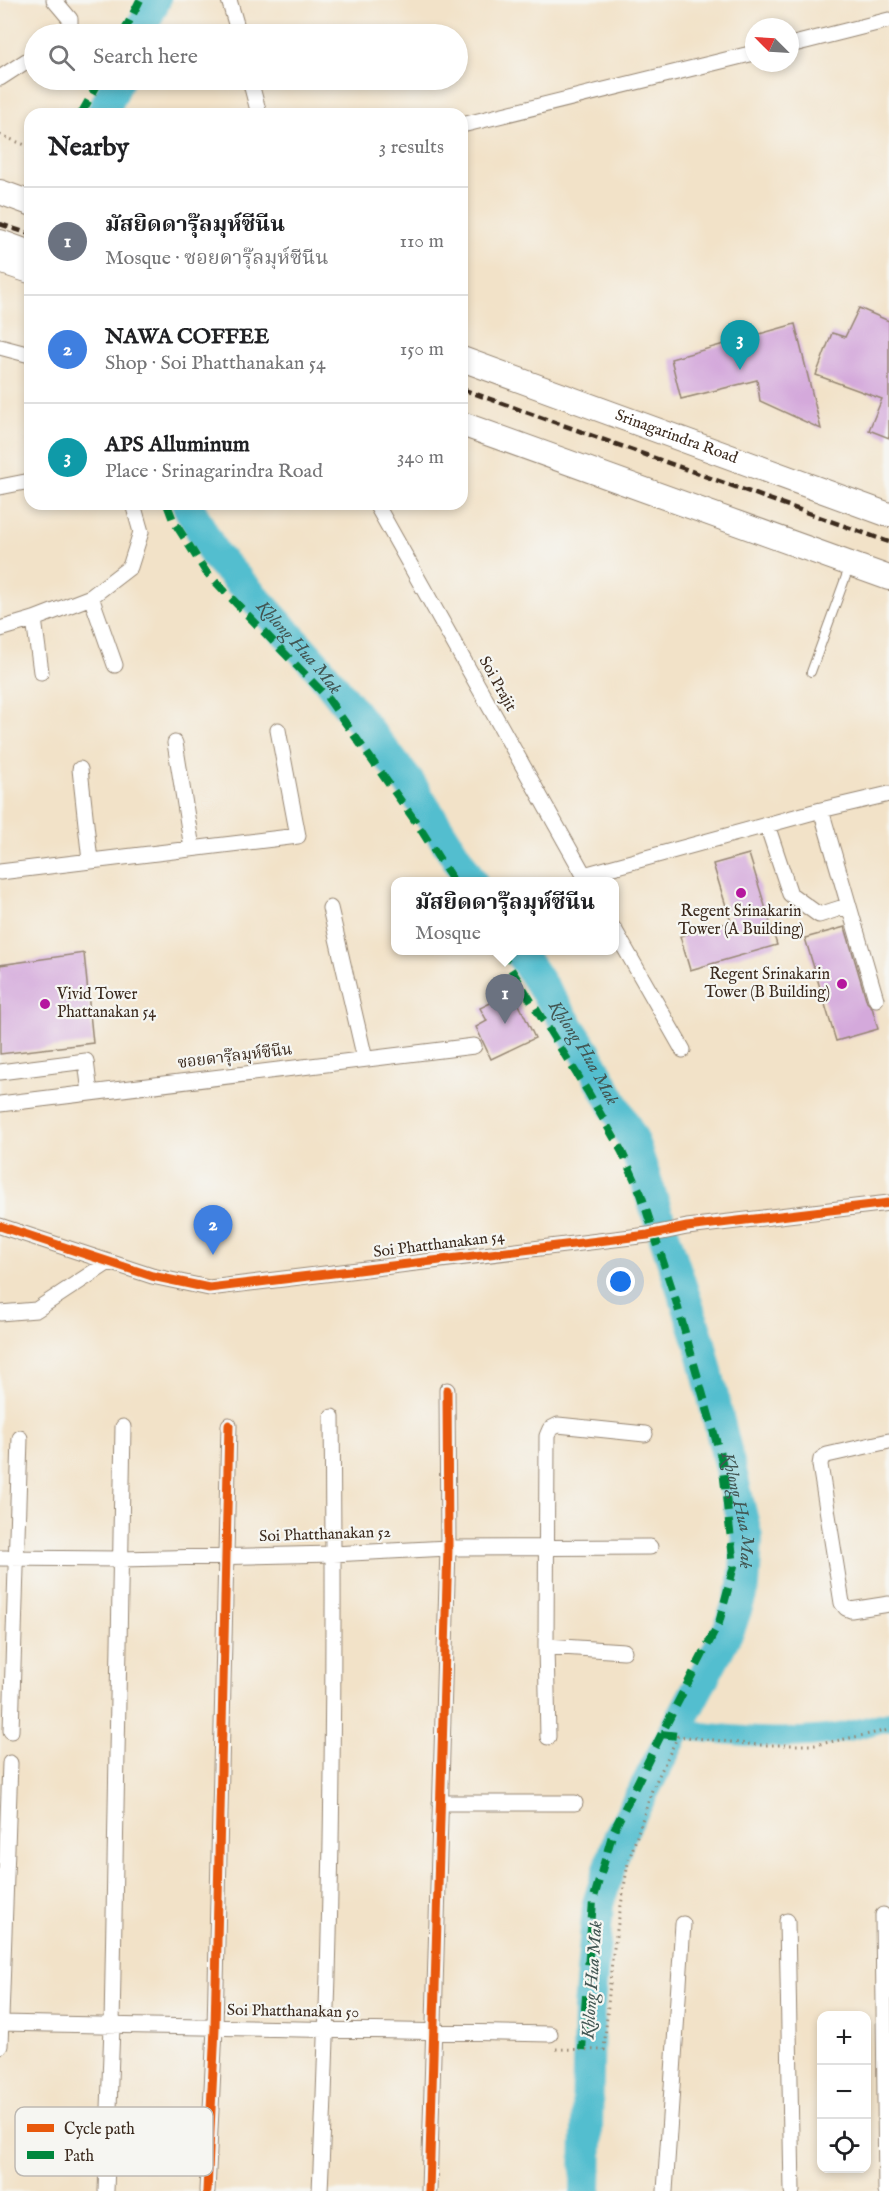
<!DOCTYPE html>
<html lang="en">
<head>
<meta charset="utf-8">
<style>
  body { margin:0; font-family:"IM FELL English","Noto Serif Thai",serif; background:#f6f6f6; color:#202124 }
  .controls { position:absolute; right:18px; bottom:18px; display:grid; overflow:hidden; border-radius:12px; box-shadow:0 3px 9px #0003 }
  .controls button { width:54px; height:54px; display:grid; place-items:center; padding:0; border:0; border-bottom:2px solid #e0e0e0; background:#fff; color:#202124; font:30px sans-serif }
  .compass { position:absolute; left:745px; top:18px; width:54px; height:54px; border-radius:50%; background:#fff; box-shadow:0 3px 9px #0003; rotate:294deg }
  .you { position:absolute; left:621px; top:1282px; width:21px; height:21px; margin:-15px; border:4px solid #fff; border-radius:50%; background:#1a73e8; box-shadow:0 0 0 9px #1a73e833 }
  .badge { display:grid; place-items:center; width:39px; height:39px; border-radius:50%; background:#b5179e; color:#fff; font-size:20px; font-weight:700 }
  .pin { position:absolute; translate:-50% -50px; filter:drop-shadow(0 2px 3px #0008) }
  .pin::after { content:''; position:absolute; top:32px; width:21px; height:18px; background:inherit; clip-path:polygon(0 0,100% 0,50% 100%) }
  .popup { position:absolute; left:391px; top:877px; width:228px; height:78px; box-sizing:border-box; display:grid; place-content:center; border-radius:12px; background:#fff; filter:drop-shadow(0 2px 4px #0005); font-size:20px; white-space:nowrap; color:#757577 }
  .popup b { font-size:22px; color:#202124 }
  .popup::after { content:''; position:absolute; left:50%; top:100%; margin-left:-12px; border:12px solid transparent; border-top-color:#fff }
  .list { margin:0; padding:0; list-style:none }
  h2 { display:flex; justify-content:space-between; align-items:center; height:78px; margin:0; padding:0 24px; font-size:26px }
  h2 small { font-size:20px; font-weight:400; color:#757577 }
  .list li { display:grid; grid-template-columns:39px 1fr auto; gap:18px; align-items:center; box-sizing:border-box; height:108px; padding:0 24px; border-top:2px solid #e0e0e0 }
  .list b { display:block; font-size:22px; white-space:nowrap }
  .list p { margin:0; font-size:20px; white-space:nowrap; color:#757577 }
  .list em { font-size:20px; font-style:normal; color:#757577 }
  .icon { flex:none; width:33px; height:33px; fill:none; stroke:currentColor; stroke-width:2; stroke-linecap:round; stroke-linejoin:round }
  .map { position:relative; flex:none; width:889px; height:2191px; overflow:hidden }
  .search { position:absolute; background:#fff; box-shadow:0 3px 9px #0003; left:24px; top:24px; width:444px; height:66px; display:flex; align-items:center; gap:15px; box-sizing:border-box; padding:0 21px; border-radius:33px; color:#757577; font-size:22px }
  .panel { position:absolute; background:#fff; box-shadow:0 3px 9px #0003; left:24px; top:108px; width:444px; height:402px; border-radius:18px }
  .map>svg:first-child { display:block }
  .lines { fill:none; stroke-linecap:round; stroke-linejoin:round }
  .canal { stroke:#53becf; stroke-width:20 }
  .river { stroke:#53becf; stroke-width:32 }
  .building { fill:#d4a9db }
  .lane-casing { stroke:#968673; stroke-width:10 }
  .street-casing { stroke:#968673; stroke-width:17 }
  .primary-casing { stroke:#968673; stroke-width:26 }
  .path { stroke:#968673; stroke-width:3; stroke-dasharray:1.5 4.5; stroke-linecap:butt }
  .lane { stroke:#fff; stroke-width:8 }
  .street { stroke:#fff; stroke-width:15 }
  .primary { stroke:#fff; stroke-width:24 }
  .rail { stroke:#3b2a1e; stroke-width:4.5; stroke-dasharray:9 4.5; stroke-linecap:butt }
  .quiet { stroke:#00873e; stroke-width:8; stroke-dasharray:15 8; stroke-linecap:butt }
  .cycleway-casing { stroke:#f6f6f2; stroke-width:13 }
  .cycleway { stroke:#e8590c; stroke-width:9 }
  .poi-dot { fill:#b5179e; stroke:#f6f6f2; stroke-width:2 }
  .labels { text-anchor:middle; dominant-baseline:central; stroke-width:4.5; stroke-linejoin:round; paint-order:stroke }
  .street-label { font-size:16px; fill:#3b2a1e; stroke:#f6f6f2 }
  .poi-label { font-size:16px; fill:#3b2a1e; stroke:#f6f6f2 }
  .water-label { font-size:18px; font-style:italic; fill:#425653; stroke:#f6f6f2 }
  .key { fill:#f6f6f2; stroke:#beb9b2; stroke-width:1.5 }
  .key-label { font-size:16px; fill:#3b2a1e }
</style>
</head>
<body>
<div class="map">
<svg width="889" height="2191" viewBox="0 0 889 2191">
  <rect width="100%" height="100%" fill="#f6f6f2"/>
  <filter id="ink" filterUnits="userSpaceOnUse"><feTurbulence type="fractalNoise" baseFrequency=".0167" numOctaves="2"/><feDisplacementMap in="SourceGraphic" scale="12" xChannelSelector="R" yChannelSelector="G"/><feConvolveMatrix kernelMatrix="1 2 1 2 8 2 1 2 1" color-interpolation-filters="sRGB"/></filter>
  <filter id="wash" filterUnits="userSpaceOnUse"><feTurbulence type="fractalNoise" baseFrequency=".008" numOctaves="4" result="noise"/><feDisplacementMap in="SourceGraphic" scale="24" xChannelSelector="R" yChannelSelector="G"/><feGaussianBlur stdDeviation="1.35" result="paint"/><feColorMatrix in="noise" values="0 0 0 0 0 0 0 0 0 0 0 0 0 0 0 0 0 1.4 0 .05"/><feComposite in="paint" operator="in"/></filter>
  <g filter="url(#wash)">
    <rect width="100%" height="100%" fill="#f2e2c8"/>
    <g class="lines">
      <path class="canal" d="M 676,1729 C 728,1735 782,1742 834,1734 C 853,1731 871,1725 889,1721"/>
      <g class="river">
        <path d="M 139,34 L 155,0"/>
        <path d="M 102,114 L 118,80"/>
        <path id="s1" d="M 187,504 L 214,554 L 317,666 L 410,784 L 472,882"/>
        <path id="s2" d="M 518,950 L 586,1053 L 632,1138 L 700,1343 L 747,1538 L 744,1586 L 730,1627 L 620,1835 L 598,1904 L 589,2009 L 586,2191"/>
      </g>
    </g>
    <g id="blocks">
      <path class="building" d="M 859,308 L 889,321 L 889,438 L 869,430 L 882,399 L 816,375 L 832,333 L 845,337 Z
        M 795,324 L 821,429 L 760,401 L 757,380 L 681,399 L 671,359 Z
        M 749,854 L 777,945 L 690,970 L 680,936 L 731,922 L 713,864 Z
        M 845,927 L 867,1002 L 872,1007 L 878,1029 L 836,1041 L 805,938 Z
        M 84,953 L 93,1043 L 0,1054 L 0,965 Z
        M 513,992 L 535,1038 L 491,1059 L 476,1027 L 487,1021 L 480,1008 Z"/>
    </g>
  </g>
  <g filter="url(#ink)">
    <use href="#blocks" fill-opacity="0" stroke="#968673" stroke-width="1.5"/>
    <g class="lines">
      <defs>
        <path id="lane" d="M 811,672 L 849,568"/>
        <path id="street" d="M 54,0 L 70,19 L 70,27 L 66,34
          M 229,0 L 239,34
          M 790,45 L 889,20
          M 0,78 L 34,56
          M 250,80 L 259,114
          M 462,125 L 754,53
          M 0,347 L 30,355
          M 0,487 L 30,481
          M 376,504 L 588,882
          M 91,597 L 115,665
          M 34,619 L 41,672
          M 0,629 L 34,619 L 91,597 L 130,567 L 141,532 L 133,504
          M 175,743 L 192,848
          M 80,769 L 90,861
          M 821,810 L 876,999
          M 767,825 L 790,894 L 819,915 L 847,906
          M 0,872 L 298,836 L 278,730
          M 584,875 L 821,810 L 889,794
          M 330,908 L 365,1059
          M 614,929 L 683,1050
          M 0,1072 L 86,1061 L 90,1093
          M 0,1104 L 474,1046
          M 0,1226 L 152,1276 L 209,1288 L 648,1235 L 687,1227 L 889,1203
          M 0,1313 L 36,1310 L 109,1262
          M 889,1441 L 827,1455 L 821,1459 L 820,1465 L 842,1603 L 846,1608 L 851,1610 L 889,1604
          M 0,1558 L 121,1559 L 333,1554 L 448,1548 L 650,1547
          M 546,1646 L 624,1651
          M 11,1731 L 20,1438
          M 548,1737 L 546,1646 L 547,1436 L 550,1429 L 558,1425 L 645,1434
          M 440,1803 L 575,1803
          M 883,1915 L 886,2191
          M 787,1921 L 792,2191
          M 0,2023 L 550,2034
          M 0,2046 L 10,1763
          M 106,2191 L 112,2026 L 123,1427
          M 207,2191 L 215,2028 L 229,1425
          M 320,2191 C 332,1934 335,1675 332,1417
          M 429,2191 L 448,1548 L 447,1390
          M 665,2191 L 683,1924"/>
        <g id="primary">
          <path d="M 0,192 L 30,203"/>
          <path d="M 0,242 L 30,253"/>
          <path d="M 0,261 L 30,271"/>
          <path id="s3" d="M 462,359 L 889,515"/>
          <path d="M 462,424 L 889,578"/>
        </g>
      </defs>
      <use href="#lane" class="lane-casing"/>
      <use href="#street" class="street-casing"/>
      <use href="#primary" class="primary-casing"/>
      <path class="path" d="M 0,135 L 30,147
        M 556,2049 L 604,2050 L 612,1960 L 628,1863 L 652,1790 L 678,1736 L 758,1745 L 815,1745 L 889,1730"/>
      <use href="#lane" class="lane"/>
      <use href="#street" class="street"/>
      <use href="#primary" class="primary"/>
      <path class="rail" d="M 0,224 L 30,234
        M 462,389 L 889,542"/>
      <path class="quiet" d="M 123,34 L 140,0
        M 81,114 L 100,80
        M 167,504 L 173,520 L 206,572 L 327,697 L 418,825 L 454,882
        M 499,950 L 588,1092 L 622,1152 L 641,1194 L 676,1301 L 722,1461 L 734,1566 L 719,1623 L 664,1729 L 613,1832 L 593,1901 L 582,2050
        M 661,1734 L 678,1736"/>
      <defs>
        <path id="cycleway" d="M 0,1226 L 152,1276 L 209,1288 L 648,1235 L 687,1227 L 889,1203
          M 207,2191 L 215,2028 L 229,1425
          M 429,2191 L 448,1548 L 447,1390"/>
      </defs>
      <use href="#cycleway" class="cycleway-casing"/>
      <use href="#cycleway" class="cycleway"/>
    </g>
  </g>
  <g class="poi-dot">
    <circle cx="741" cy="893" r="6"/>
    <circle cx="842" cy="984" r="6"/>
    <circle cx="45" cy="1004" r="6"/>
  </g>
  <g class="labels">
    <g class="street-label">
      <text stroke="none"><textPath href="#s3" startOffset="228">Srinagarindra Road</textPath></text>
      <text transform="translate(497 684) rotate(61)">Soi Prajit</text>
      <text transform="translate(235 1057) rotate(-7)">ซอยดารุ๊ลมุห์ซีนีน</text>
      <text transform="translate(439 1245) rotate(-7)">Soi Phatthanakan 54</text>
      <text transform="translate(325 1535) rotate(-2)">Soi Phatthanakan 52</text>
      <text transform="translate(293 2012) rotate(1)">Soi Phatthanakan 50</text>
    </g>
    <g class="poi-label">
      <text x="741" y="912">Regent Srinakarin<tspan x="741" dy="18">Tower (A Building)</tspan></text>
      <text x="830" y="975" text-anchor="end">Regent Srinakarin<tspan x="830" dy="18">Tower (B Building)</tspan></text>
      <text x="57" y="995" text-anchor="start">Vivid Tower<tspan x="57" dy="18">Phattanakan 54</tspan></text>
    </g>
    <g class="water-label">
      <text stroke="none"><textPath href="#s1" startOffset="183">Khlong Hua Mak</textPath></text>
      <text stroke="none"><textPath href="#s2" startOffset="122">Khlong Hua Mak</textPath></text>
      <text stroke="none"><textPath href="#s2" startOffset="608">Khlong Hua Mak</textPath></text>
      <text transform="translate(593 1980) rotate(-86)">Khlong Hua Mak</text>
    </g>
  </g>
  <rect x="15" y="2107" width="198" height="69" rx="9" class="key"/>
  <rect x="27" y="2124" width="27" height="8" fill="#e8590c"/>
  <rect x="27" y="2151" width="27" height="8" fill="#00873e"/>
  <g class="key-label">
    <text x="64" y="2134">Cycle path</text>
    <text x="64" y="2161">Path</text>
  </g>
</svg>
<div class="controls">
<button>+</button>
<button>−</button>
<button><svg class="icon" aria-label="locate" viewBox="0 0 24 24"><circle cx="12" cy="12" r="6"/><path d="M12 2v4M12 18v4M2 12h4M18 12h4"/></svg></button>
</div>
<svg class="compass" viewBox="-18 -18 36 36"><path d="M0-13l5 13h-10z" fill="#e53935"/><path d="M0 13l5-13h-10z" fill="#757577"/></svg>
<div class="you"></div>
<div class="pin badge" style="left:505px;top:1024px;background:#6b7280">1</div>
<div class="popup"><b>มัสยิดดารุ๊ลมุห์ซีนีน</b>Mosque</div>
<div class="pin badge" style="left:213px;top:1255px;background:#3f7fe0">2</div>
<div class="pin badge" style="left:740px;top:370px;background:#0f9aa8">3</div>
<div class="search"><svg class="icon" aria-label="search" viewBox="0 0 24 24"><circle cx="10" cy="10" r="6"/><path d="M15 15l6 6"/></svg>Search here</div>
<section class="panel">
<h2>Nearby<small>3 results</small></h2>
<ul class="list">
<li><span class="badge" style="background:#6b7280">1</span><div><b>มัสยิดดารุ๊ลมุห์ซีนีน</b><p>Mosque · ซอยดารุ๊ลมุห์ซีนีน</p></div><em>110 m</em></li>
<li><span class="badge" style="background:#3f7fe0">2</span><div><b>NAWA COFFEE</b><p>Shop · Soi Phatthanakan 54</p></div><em>150 m</em></li>
<li><span class="badge" style="background:#0f9aa8">3</span><div><b>APS Alluminum</b><p>Place · Srinagarindra Road</p></div><em>340 m</em></li>
</ul>
</section>
</div>
</body>
</html>
